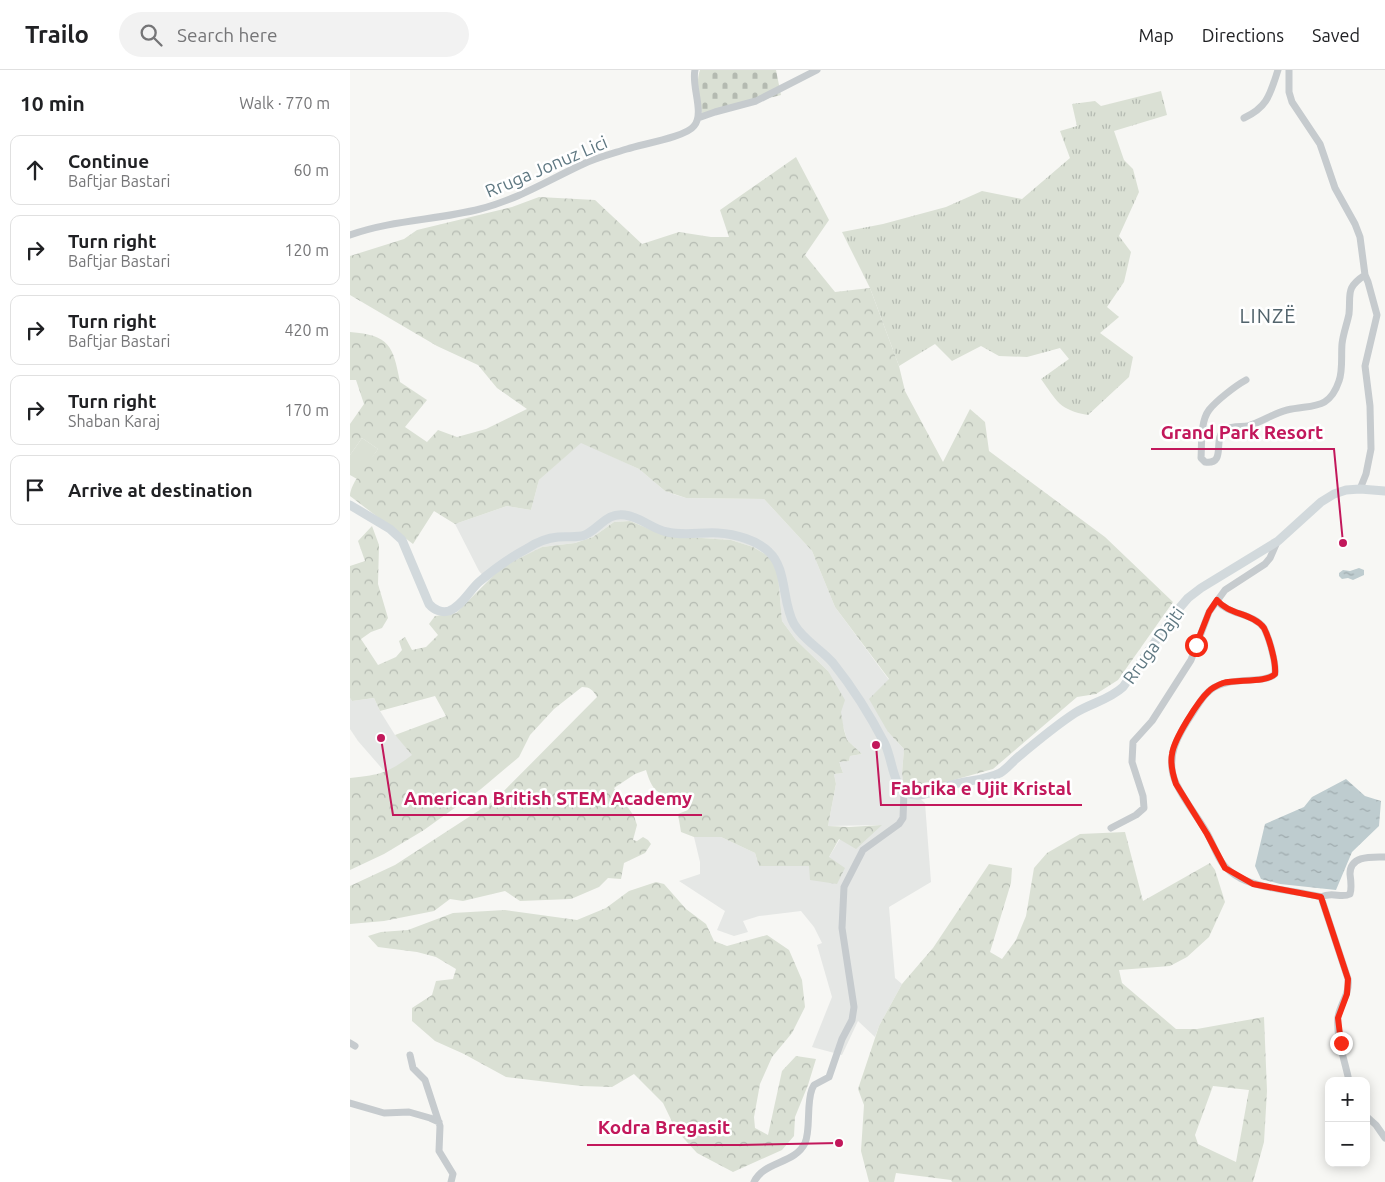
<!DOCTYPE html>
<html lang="en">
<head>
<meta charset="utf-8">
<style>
  body { margin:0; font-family:Ubuntu,sans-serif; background:#f2f2f2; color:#202124 }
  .controls { position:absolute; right:15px; bottom:15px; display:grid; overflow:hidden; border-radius:10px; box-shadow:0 2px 12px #0003 }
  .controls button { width:45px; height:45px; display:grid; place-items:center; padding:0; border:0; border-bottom:1px solid #e0e0e0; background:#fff; color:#202124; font:25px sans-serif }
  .stop { position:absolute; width:15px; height:15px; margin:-11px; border:4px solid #f62b15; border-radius:50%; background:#fff }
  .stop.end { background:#f62b15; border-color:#fff; box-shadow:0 1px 5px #0008 }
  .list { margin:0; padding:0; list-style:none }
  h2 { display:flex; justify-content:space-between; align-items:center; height:65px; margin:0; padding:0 20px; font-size:21px }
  h2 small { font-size:16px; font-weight:400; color:#757577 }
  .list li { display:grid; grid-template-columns:32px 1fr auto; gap:15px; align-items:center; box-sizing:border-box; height:70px; margin:0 10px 10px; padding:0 10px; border:1px solid #e0e0e0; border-radius:10px }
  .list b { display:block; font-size:19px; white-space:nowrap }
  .list p { margin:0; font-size:16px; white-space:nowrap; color:#757577 }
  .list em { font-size:16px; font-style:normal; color:#757577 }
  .icon { flex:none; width:28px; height:28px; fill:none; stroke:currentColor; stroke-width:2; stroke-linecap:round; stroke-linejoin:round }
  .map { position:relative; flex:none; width:1035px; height:1112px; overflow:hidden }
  header { display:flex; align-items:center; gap:30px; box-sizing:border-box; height:70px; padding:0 25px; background:#fff; border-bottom:1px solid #e0e0e0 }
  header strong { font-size:24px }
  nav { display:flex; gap:28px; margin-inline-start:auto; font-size:18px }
  .search { width:350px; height:45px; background:#f2f2f2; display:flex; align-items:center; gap:12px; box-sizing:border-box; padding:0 18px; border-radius:28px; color:#757577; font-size:19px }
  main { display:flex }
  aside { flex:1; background:#fff }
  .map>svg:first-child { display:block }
  .built { fill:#e5e7e5 }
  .grass { fill:url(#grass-tufts) }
  .forest { fill:url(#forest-crowns); fill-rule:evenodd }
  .cemetery { fill:url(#cemetery-stones) }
  .pitch { fill:#dae0d4 }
  .water { fill:url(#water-ripples) }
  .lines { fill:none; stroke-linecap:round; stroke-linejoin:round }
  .minor { stroke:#c6cbce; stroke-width:7 }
  .major { stroke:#d2d9dc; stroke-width:9 }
  .route { stroke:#f62b15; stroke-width:6 }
  .labels { text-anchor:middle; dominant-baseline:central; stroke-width:5; stroke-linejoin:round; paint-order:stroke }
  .street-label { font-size:18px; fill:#5f7882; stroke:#fff }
  .quarter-label { font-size:20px; letter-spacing:1px; fill:#52646c; stroke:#fff }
  .leader { fill:none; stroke:#c2185b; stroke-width:2 }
  .callout-dot { fill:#c2185b; stroke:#fff; stroke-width:2 }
  .callout-label { font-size:19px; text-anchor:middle; font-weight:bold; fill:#c2185b; stroke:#fff; stroke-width:5; stroke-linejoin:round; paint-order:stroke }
</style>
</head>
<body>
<header>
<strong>Trailo</strong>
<div class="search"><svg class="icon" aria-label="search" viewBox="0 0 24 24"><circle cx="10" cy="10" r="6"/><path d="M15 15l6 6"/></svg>Search here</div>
<nav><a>Map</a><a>Directions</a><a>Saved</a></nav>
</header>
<main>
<aside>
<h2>10 min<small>Walk · 770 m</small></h2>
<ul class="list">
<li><svg class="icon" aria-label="ahead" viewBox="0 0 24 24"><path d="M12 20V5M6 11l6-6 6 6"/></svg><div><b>Continue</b><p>Baftjar Bastari</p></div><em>60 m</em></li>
<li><svg class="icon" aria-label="right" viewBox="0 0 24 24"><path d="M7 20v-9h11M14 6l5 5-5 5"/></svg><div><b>Turn right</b><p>Baftjar Bastari</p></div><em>120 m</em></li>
<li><svg class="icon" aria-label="right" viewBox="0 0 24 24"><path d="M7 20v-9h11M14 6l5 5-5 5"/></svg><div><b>Turn right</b><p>Baftjar Bastari</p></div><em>420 m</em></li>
<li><svg class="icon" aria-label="right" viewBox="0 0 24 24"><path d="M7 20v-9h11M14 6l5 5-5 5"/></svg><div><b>Turn right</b><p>Shaban Karaj</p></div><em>170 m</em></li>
<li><svg class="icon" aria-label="arrive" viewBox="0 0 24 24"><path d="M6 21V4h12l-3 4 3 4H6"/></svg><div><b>Arrive at destination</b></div></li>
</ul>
</aside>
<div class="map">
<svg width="1035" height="1112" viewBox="0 0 1035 1112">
  <defs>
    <pattern id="grass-tufts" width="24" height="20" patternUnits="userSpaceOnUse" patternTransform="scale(1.25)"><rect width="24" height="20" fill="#dae0d4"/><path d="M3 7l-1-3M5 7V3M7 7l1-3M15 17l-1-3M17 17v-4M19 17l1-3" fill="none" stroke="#b4bab1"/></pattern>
    <pattern id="forest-crowns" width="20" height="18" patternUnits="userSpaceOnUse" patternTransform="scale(1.25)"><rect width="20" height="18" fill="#dae0d4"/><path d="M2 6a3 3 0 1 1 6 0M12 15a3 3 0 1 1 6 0" fill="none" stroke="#b4bab1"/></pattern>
    <pattern id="cemetery-stones" width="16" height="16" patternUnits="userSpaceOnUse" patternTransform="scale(1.25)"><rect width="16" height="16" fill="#dae0d4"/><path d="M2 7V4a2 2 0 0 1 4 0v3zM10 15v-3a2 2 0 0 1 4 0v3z" fill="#b4bab1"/></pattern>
    <pattern id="water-ripples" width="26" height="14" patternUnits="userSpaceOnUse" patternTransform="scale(1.25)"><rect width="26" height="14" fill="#becccf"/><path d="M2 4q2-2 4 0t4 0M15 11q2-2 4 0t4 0" fill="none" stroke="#9eaaad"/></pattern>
  </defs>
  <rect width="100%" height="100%" fill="#f7f7f4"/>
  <path class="built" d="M 231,372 L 289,399 L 315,421 L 326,425 L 336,428 L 414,429 L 462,481 L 485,537 L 539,610 L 538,662 L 554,679 L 552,703 L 560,720 L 575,733 L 581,812 L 539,837 L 545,908 L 552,914 L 529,956 L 525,967 L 508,951 L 492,985 L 462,977 L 482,927 L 467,875 L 472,873 L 464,857 L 451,841 L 409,846 L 393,851 L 398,862 L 384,866 L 367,860 L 375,841 L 329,811 L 350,804 L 350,792 L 344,767 L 371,767 L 405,783 L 409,796 L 459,796 L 479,787 L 490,769 L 531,755 L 478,756 L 486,714 L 484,704 L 493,703 L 489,692 L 499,691 L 500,686 L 512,684 L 497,670 L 478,601 L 446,570 L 432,551 L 428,505 L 415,484 L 403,477 L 381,470 L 323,466 L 309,463 L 280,451 L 264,452 L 243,467 L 225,473 L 192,477 L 147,502 L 138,511 L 129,501 L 105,454 L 157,436 L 181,440 L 189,410 Z
    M 0,628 L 2,631 L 24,628 L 30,641 L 45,665 L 63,685 L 44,699 L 35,702 L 8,671 L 0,659 Z"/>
  <path class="grass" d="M 811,21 L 817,45 L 764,61 L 774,90 L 783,99 L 789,122 L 769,166 L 781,182 L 774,212 L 757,237 L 769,247 L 750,263 L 783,287 L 779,307 L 738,345 C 709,340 707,331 691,309 L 719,289 L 710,278 L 677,287 L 649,286 L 631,276 L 602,291 L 585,274 L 549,296 L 520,218 L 492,162 L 533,154 L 596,137 L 632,121 L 672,129 L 720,88 L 710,61 L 727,56 L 722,34 L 745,31 L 751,36 Z"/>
  <path class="forest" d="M 446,87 L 479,150 L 455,185 L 485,222 L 520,218 L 549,296 L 555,321 L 593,392 L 620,339 L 635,352 L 639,381 L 755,467 L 823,532 L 768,610 L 746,624 L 727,627 L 643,699 L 568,720 L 560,720 L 554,716 L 552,703 L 554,679 L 538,662 L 519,629 L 539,609 L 485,537 L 462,481 L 414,429 L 336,428 L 315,421 L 289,399 L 231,373 L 189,410 L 181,440 L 157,436 L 105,454 L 84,441 L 63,474 L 0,426 C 0,413 20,390 28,379 L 12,368 L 0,385 L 0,354 L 14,334 L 6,310 L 0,310 L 0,262 C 40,265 43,276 50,312 L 77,330 L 55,357 L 77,372 L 88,360 L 107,367 L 136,359 L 177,339 L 147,318 L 128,295 L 87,276 L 0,225 L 0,186 L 54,169 L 67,160 L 162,137 L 189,127 L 245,130 L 292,174 L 329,162 L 361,167 L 379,167 L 370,140 Z
    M 280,451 L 309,463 L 323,466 L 381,470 L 403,477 L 415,484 L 422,490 L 428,505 L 432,551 L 446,570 L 478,601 L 495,630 L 491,642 L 494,660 L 497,670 L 512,684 L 500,686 L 499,691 L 489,692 L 493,703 L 484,704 L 486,714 L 478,756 L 499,757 L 532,755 L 506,779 L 489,769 L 479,787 L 495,798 L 487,814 L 460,810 L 459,796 L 409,796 L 405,783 L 371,767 L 344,767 L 331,762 L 328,744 L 338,740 L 335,734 C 312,722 304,728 296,700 L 285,704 L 264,718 L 284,746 L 287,755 L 283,770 L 287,771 L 293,767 L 298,770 L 301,774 L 295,783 L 274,793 L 271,809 L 258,808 L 249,817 L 221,829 L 170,831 L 155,821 L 113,831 L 100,829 L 84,841 L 34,851 L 0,854 L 0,816 L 45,795 L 145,730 L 247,627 C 243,620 240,617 232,617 L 204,639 L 180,665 L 169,687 L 131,719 L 74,760 L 34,784 L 0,800 L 0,708 C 30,705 38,703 62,685 L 45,665 L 96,646 L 85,626 L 30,641 L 24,628 L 2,631 L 0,628 L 0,496 L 15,491 L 8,471 L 22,456 L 29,475 L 28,514 L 38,548 L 32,558 L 21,562 L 11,569 L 28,595 L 46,587 L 52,580 L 49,571 L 55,567 L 62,580 L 76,577 L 88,565 L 79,554 L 85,546 L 106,543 L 147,502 L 164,491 L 192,477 L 225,473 L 243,467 L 264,452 Z
    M 775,762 L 793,831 L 860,793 L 865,800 L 875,832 L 859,867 L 837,887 L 820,896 L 769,900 L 772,913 L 826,959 L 847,959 L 914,947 L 917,1021 L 914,1072 L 903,1112 L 602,1112 L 601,1110 L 546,1103 L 544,1112 L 519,1112 L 511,1081 L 514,1035 L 508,1019 L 529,956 L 552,914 L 583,878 L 639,794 L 662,798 L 661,813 L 640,882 L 652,889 L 666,870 L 676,846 L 684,798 L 697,783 L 730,764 ZM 863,1016 L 899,1020 L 886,1092 L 848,1074 L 845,1065 Z
    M 306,812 L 314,814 L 336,839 L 356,854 L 364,871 L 377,876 L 417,865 L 439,880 L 452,910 L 455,937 L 442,963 L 422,987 L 410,1014 L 404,1047 L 405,1058 L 418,1065 L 432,1001 L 446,986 L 466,989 L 458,1015 L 445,1047 L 444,1066 L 432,1080 L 383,1102 L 347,1083 L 326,1060 L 313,1033 L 284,1004 L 262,1017 L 231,1016 L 156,1007 L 114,984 L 85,971 L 62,951 L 62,938 L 82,925 L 86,911 L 103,909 L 106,899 L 86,887 L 67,882 L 28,877 L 18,866 L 31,862 L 58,860 L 103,843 L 155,840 L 227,850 L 256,838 L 279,821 Z"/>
  <path class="cemetery" d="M 350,0 L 426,0 L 431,25 L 352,45 C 350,30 345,14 350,0 Z"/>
  <path class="pitch" d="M 12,368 L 28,379 L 7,409 L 0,405 L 0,385 Z"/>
  <path class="water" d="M 1009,498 L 1014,500 L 1014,505 L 1003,510 L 998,508 L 992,509 L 989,506 L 989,503 L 993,500 L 1000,501 Z
    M 996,709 L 1015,726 L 1031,731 L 1029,756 L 1002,782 L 986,820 L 930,814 L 911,809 L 905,796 L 915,754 L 954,737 L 962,727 Z"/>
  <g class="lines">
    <path class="minor" d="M 939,0 L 939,22 L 942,32 L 970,74 L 985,118 L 1005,154 L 1010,167 L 1015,205 L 1018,212 L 1027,245 L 1015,296 L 1020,336 L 1021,379 L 1016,404 L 1010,419
      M 348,48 L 365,42 L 406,31 L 467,0
      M 894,48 C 918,37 920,24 928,0
      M 0,165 C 42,150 87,150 130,139 C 166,130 197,111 231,95 C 245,88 261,84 277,79 C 292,74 336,67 344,56 C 355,43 341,16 345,0
      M 896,310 C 885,316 866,331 859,340 C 850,352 852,374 851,388 L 855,392 C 878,395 861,367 876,359 C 882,356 892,357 898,356 C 912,352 924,343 937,340 C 962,334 979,341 989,311 C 993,300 991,286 992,274 C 993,264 997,254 999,244 C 1001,224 995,218 1015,205
      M 927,472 L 920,488 L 915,494 L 875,520 L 867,531 C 879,545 903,543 914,558 C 917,564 919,570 921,577 C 923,586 926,594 925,604 C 914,615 875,604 857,623 C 852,628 848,635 844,641 C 829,663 813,688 827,715 C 835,732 848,747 857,763 C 868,783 868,796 890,808 C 914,820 945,820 971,827
      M 761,758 L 786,745 L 794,738 L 793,726 L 782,692 L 783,672 L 802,651 L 841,590 L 859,542 L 867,531
      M 971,827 L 998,909 C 1000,924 990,934 988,947 C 986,968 995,991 999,1011
      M 971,827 C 983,821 991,829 1000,824 C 1002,818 1001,811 1000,804 C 1000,785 1022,787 1035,787
      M 0,973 L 5,976
      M 60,985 L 63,998 L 75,1010 L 90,1056 L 89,1081 L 103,1104 L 101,1112
      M 0,1033 L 34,1043 L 59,1042 L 80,1048 L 89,1052
      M 1016,1046 L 1026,1055 L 1035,1068
      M 404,1112 C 414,1091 445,1094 455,1073 C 461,1059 456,1035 462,1019 L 464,1015 L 479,1007 L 492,969 L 502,950 L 504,937 L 492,858 L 494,817 L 513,780 L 549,754 L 553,748 L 554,722"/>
    <path class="major" d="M 0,435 L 40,459 L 52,470 L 79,534 C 84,540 92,543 99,541 C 112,536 119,521 129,512 C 144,499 161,487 178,478 C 187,472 198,468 208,467 C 217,466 227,468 235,465 C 250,458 257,442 275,445 C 291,447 302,459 317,462 C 334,466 351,462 368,463 C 385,464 407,470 419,482 C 437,498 432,533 444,554 C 454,571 471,579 483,593 C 503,618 520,645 535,674 C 542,688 543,717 557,723 C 572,730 587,718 601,715 C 617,710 634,711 650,703 C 657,699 661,693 667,688 C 686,672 705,656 725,643 C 741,633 759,630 773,617 L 826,542 L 838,528 L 851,518 L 928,471 L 971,432 L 984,424 L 996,420 L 1010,419 L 1035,421"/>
  </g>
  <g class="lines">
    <path class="route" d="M 846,575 L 859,542 L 867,530 C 879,545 903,543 914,558 C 917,564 919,570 921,577 C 923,585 926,594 925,604 C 917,613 886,609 873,613 C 868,615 863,617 859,621 C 848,631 824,669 822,684 C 820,694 823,705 826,714 L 857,764 L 875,798 L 903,814 L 971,827 L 998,909 L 997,924 L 988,948 L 991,973"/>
  </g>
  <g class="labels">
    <g class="street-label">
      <text transform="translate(196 96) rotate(-23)">Rruga Jonuz Lici</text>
      <text transform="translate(803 575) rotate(-54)">Rruga Dajti</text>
    </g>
    <g class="quarter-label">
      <text x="918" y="245">LINZË</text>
    </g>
  </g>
  <path class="leader" d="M993 473L984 379H801M526 675L531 735H732M31 668L43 745H352M489 1073L390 1075H237"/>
  <g class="callout-dot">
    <circle cx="993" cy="473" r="5"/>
    <circle cx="526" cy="675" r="5"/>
    <circle cx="31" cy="668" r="5"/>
    <circle cx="489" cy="1073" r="5"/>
  </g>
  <g class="callout-label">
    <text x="892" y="369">Grand Park Resort</text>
    <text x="631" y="725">Fabrika e Ujit Kristal</text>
    <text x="198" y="735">American British STEM Academy</text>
    <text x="314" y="1064">Kodra Bregasit</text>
  </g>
</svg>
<div class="controls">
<button>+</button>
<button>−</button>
</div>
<div class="stop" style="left:846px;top:575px"></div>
<div class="stop end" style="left:991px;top:973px"></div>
</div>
</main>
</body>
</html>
